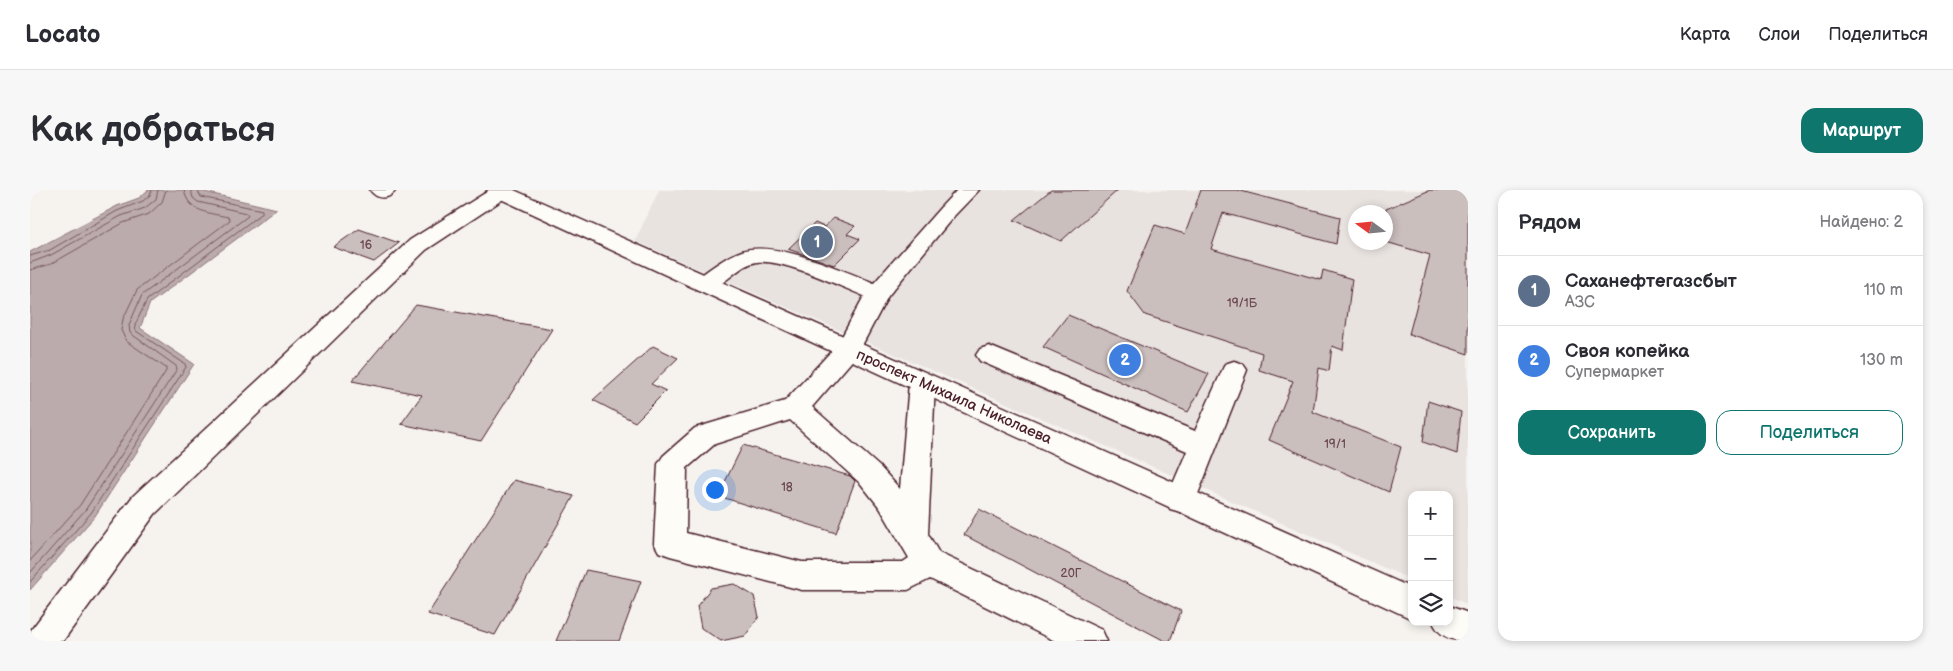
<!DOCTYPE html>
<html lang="ru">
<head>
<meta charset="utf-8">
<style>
  body { margin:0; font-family:"Balsamiq Sans",sans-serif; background:#f7f7f7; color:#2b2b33 }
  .controls { position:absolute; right:15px; bottom:15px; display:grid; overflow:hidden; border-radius:10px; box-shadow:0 2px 8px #0003 }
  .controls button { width:45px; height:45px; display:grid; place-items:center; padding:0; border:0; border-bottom:1px solid #e1e1e2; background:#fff; color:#2b2b33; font:25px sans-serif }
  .compass { position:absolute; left:1318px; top:15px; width:45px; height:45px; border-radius:50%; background:#fff; box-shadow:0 2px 8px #0003; rotate:285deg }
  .you { position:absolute; left:684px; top:299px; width:18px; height:18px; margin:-12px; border:4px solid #fff; border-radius:50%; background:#1a73e8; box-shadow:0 0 0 8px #1a73e833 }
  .badge { display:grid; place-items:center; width:32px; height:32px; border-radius:50%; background:#0f766e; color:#fff; font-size:16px; font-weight:700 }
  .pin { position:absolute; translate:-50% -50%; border:2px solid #fff; box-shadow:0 1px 5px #0006 }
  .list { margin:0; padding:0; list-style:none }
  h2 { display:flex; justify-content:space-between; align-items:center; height:65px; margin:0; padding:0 20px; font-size:21px }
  h2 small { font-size:16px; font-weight:400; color:#7c7c81 }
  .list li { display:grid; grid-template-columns:32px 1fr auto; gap:15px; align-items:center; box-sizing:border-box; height:70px; padding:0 20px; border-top:1px solid #e1e1e2 }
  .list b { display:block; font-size:19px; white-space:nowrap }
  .list p { margin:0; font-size:16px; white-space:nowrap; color:#7c7c81 }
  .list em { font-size:16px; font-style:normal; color:#7c7c81 }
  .actions { display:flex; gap:10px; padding:15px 20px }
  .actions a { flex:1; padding:11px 0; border:1px solid #0f766e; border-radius:15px; text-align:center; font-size:18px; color:#0f766e }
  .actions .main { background:#0f766e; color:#fff }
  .icon { flex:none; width:28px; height:28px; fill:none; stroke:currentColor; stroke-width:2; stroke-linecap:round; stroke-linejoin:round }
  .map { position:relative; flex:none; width:1438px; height:451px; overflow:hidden; border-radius:15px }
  header { display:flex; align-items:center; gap:30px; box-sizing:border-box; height:70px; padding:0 25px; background:#fff; border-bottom:1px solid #e1e1e2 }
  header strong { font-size:24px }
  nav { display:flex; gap:28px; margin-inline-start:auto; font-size:18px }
  .intro { display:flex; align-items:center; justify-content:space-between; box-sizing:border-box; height:120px; padding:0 30px }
  h1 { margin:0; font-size:35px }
  .button { padding:12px 22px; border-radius:15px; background:#0f766e; color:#fff; font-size:18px; font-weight:700 }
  main { display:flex; gap:30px; padding:0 30px }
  aside { flex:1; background:#fff; border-radius:15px; box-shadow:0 2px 8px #0003 }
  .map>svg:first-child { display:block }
  .built { fill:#e9e3e0; fill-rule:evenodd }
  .water { fill:#bbabac; stroke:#8e7378 }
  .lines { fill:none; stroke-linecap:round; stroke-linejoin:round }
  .shore { stroke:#77575f; stroke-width:1 }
  .building { fill:#cbbfbe; stroke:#4a1f2b }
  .minor-casing { stroke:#4a1f2b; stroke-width:3 }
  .major-casing { stroke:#4a1f2b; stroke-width:3 }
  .minor { fill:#fdfcf7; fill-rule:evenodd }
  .major { fill:#fdfcf7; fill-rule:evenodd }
  .labels { text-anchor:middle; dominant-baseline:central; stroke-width:4; stroke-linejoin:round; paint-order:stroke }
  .number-label { font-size:12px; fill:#6a4750 }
  .street-label { font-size:15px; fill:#4a1f2b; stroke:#fdfcf7 }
</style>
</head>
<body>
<header>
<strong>Locato</strong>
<nav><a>Карта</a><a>Слои</a><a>Поделиться</a></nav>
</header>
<div class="intro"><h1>Как добраться</h1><a class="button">Маршрут</a></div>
<main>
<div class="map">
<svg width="1438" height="451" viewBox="0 0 1438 451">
  <rect width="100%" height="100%" fill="#f6f3ef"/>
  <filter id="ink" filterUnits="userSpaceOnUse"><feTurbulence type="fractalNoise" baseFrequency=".02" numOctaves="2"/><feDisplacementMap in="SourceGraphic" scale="10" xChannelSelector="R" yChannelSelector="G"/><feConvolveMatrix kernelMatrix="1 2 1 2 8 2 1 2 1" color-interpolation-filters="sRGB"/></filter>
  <g filter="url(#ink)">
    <path class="built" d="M 629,0 L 1438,0 L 1438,415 L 1419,406 L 1419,305 L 1382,305 L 1382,390 L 605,51 ZM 1326,22 L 1356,22 L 1356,52 L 1326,52 Z"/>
    <path class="water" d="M 118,0 L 166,0 L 247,19 L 120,113 L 110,138 L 164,174 L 65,326 L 0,400 L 0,62 L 87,16 L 109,8 Z"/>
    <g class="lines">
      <path class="shore" d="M 0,66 L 20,60 L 87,21 L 113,11 L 120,5 L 122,0
        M 0,73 L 21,65 L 91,26 L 115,18 L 126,9 L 128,0
        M 0,80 L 21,74 L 93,33 L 119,24 L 132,12 L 136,0
        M 0,371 L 50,315 L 136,181 L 136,178 L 96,151 L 91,140 L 93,129 L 107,100 L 200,30 L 198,27 C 179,23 158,22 154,0
        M 0,383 L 56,319 L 147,179 L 146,176 L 100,143 L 99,135 L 112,105 L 218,26 L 216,23 L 168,12 L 163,8 L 161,0
        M 0,392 L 61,323 L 156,177 L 155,174 L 106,141 L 105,135 L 117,110 L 232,23 L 232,20 L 171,7 L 167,0"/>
    </g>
    <path class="building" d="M 1021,0 L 1088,0 L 1031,51 L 984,30 Z
      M 1171,0 L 1207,0 L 1310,27 L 1306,54 L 1193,23 L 1181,59 L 1291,90 L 1293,80 L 1322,89 L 1313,160 L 1302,156 L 1299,181 L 1289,178 L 1283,222 L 1371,257 L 1359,302 L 1239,250 L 1263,191 L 1229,180 L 1232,163 L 1115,125 L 1097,101 L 1125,35 L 1155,44 Z
      M 1400,0 L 1438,0 L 1438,164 L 1379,144 L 1400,65 L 1356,52 L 1356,19 Z
      M 804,28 L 825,36 L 817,44 L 830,49 L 804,75 L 758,59 L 785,33 L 794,37 Z
      M 329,39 L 369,53 L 344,72 L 303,57 Z
      M 386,115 L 522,139 L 451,251 L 371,234 L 392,205 L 322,191 Z
      M 1038,125 L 1179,184 L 1158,222 L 1013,157 Z
      M 623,156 L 648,168 L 621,194 L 636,201 L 605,232 L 563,210 Z
      M 1398,211 L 1431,222 L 1427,264 L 1393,252 Z
      M 713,255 L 820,286 L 825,291 L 806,343 L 688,306 Z
      M 484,290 L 544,306 L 465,445 L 398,424 Z
      M 949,319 L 1151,421 L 1140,451 L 1135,451 L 934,345 Z
      M 556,380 L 611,391 L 589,451 L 526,451 Z
      M 704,394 L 724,406 L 729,427 L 715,446 L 691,451 L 671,438 L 667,416 L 681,398 Z"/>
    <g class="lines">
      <defs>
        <path id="minor" d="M 340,0 L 366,0 C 359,10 347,10 340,0 Z
          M 460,0 L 480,0 L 481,2 L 478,6 L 396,60 L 125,324 L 33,451 L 0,451 L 1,440 L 103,306 L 380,50 Z
          M 927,0 L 949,0 L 924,26 L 858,106 L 827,165 L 782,217 L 851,278 L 870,299 L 879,193 L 883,186 L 892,184 L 901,186 L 905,193 L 898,344 L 909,363 L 1072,440 L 1077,451 L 1025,451 L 900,389 L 878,400 L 772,400 L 640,366 L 629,362 L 624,353 L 628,274 L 633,266 L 665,238 L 755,211 L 808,154 L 834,106 C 809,96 754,69 727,72 C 704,75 691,106 666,99 L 662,94 L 666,89 C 680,79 695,67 712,61 C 745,50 811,80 844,93 L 910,18 ZM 760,230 L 831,294 L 850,318 L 879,368 L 873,372 L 772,372 L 656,343 L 657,278 L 685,254 Z
          M 959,156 L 1165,241 L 1195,174 L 1204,171 L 1213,174 L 1217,180 L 1162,319 L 1151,322 L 1140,319 L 1136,310 L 1157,261 L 950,171 L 946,165 L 950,159 Z"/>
        <path id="major" d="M 457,0 L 484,0 L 1382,398 L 1382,429 L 460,4 Z
          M 1419,416 L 1438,423 L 1438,451 C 1422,451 1409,447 1403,432 L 1419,432 Z"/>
      </defs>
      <use href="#minor" class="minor-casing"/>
      <use href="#major" class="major-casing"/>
      <use href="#minor" class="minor"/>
      <use href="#major" class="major"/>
    </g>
  </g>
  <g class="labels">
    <g class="number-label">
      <text x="336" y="55">16</text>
      <text x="1212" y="113">19/1Б</text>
      <text x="1305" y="254">19/1</text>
      <text x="757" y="297">18</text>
      <text x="1041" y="383">20Г</text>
    </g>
    <g class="street-label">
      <text transform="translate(924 207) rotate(24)">проспект Михаила Николаева</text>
    </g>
  </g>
</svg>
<div class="controls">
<button>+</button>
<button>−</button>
<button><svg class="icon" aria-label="layers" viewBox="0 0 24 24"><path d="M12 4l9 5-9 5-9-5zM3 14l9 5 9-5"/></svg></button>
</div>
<svg class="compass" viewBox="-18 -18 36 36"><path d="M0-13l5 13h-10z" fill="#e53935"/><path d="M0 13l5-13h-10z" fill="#7c7c81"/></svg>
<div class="you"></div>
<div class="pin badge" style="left:787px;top:52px;background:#5c6f8a">1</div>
<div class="pin badge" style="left:1095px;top:170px;background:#3f7fe0">2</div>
</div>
<aside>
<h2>Рядом<small>Найдено: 2</small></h2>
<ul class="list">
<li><span class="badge" style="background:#5c6f8a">1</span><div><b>Саханефтегазсбыт</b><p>АЗС</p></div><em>110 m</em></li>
<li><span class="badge" style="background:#3f7fe0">2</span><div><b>Своя копейка</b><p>Супермаркет</p></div><em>130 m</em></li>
</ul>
<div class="actions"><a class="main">Сохранить</a><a>Поделиться</a></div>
</aside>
</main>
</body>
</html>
